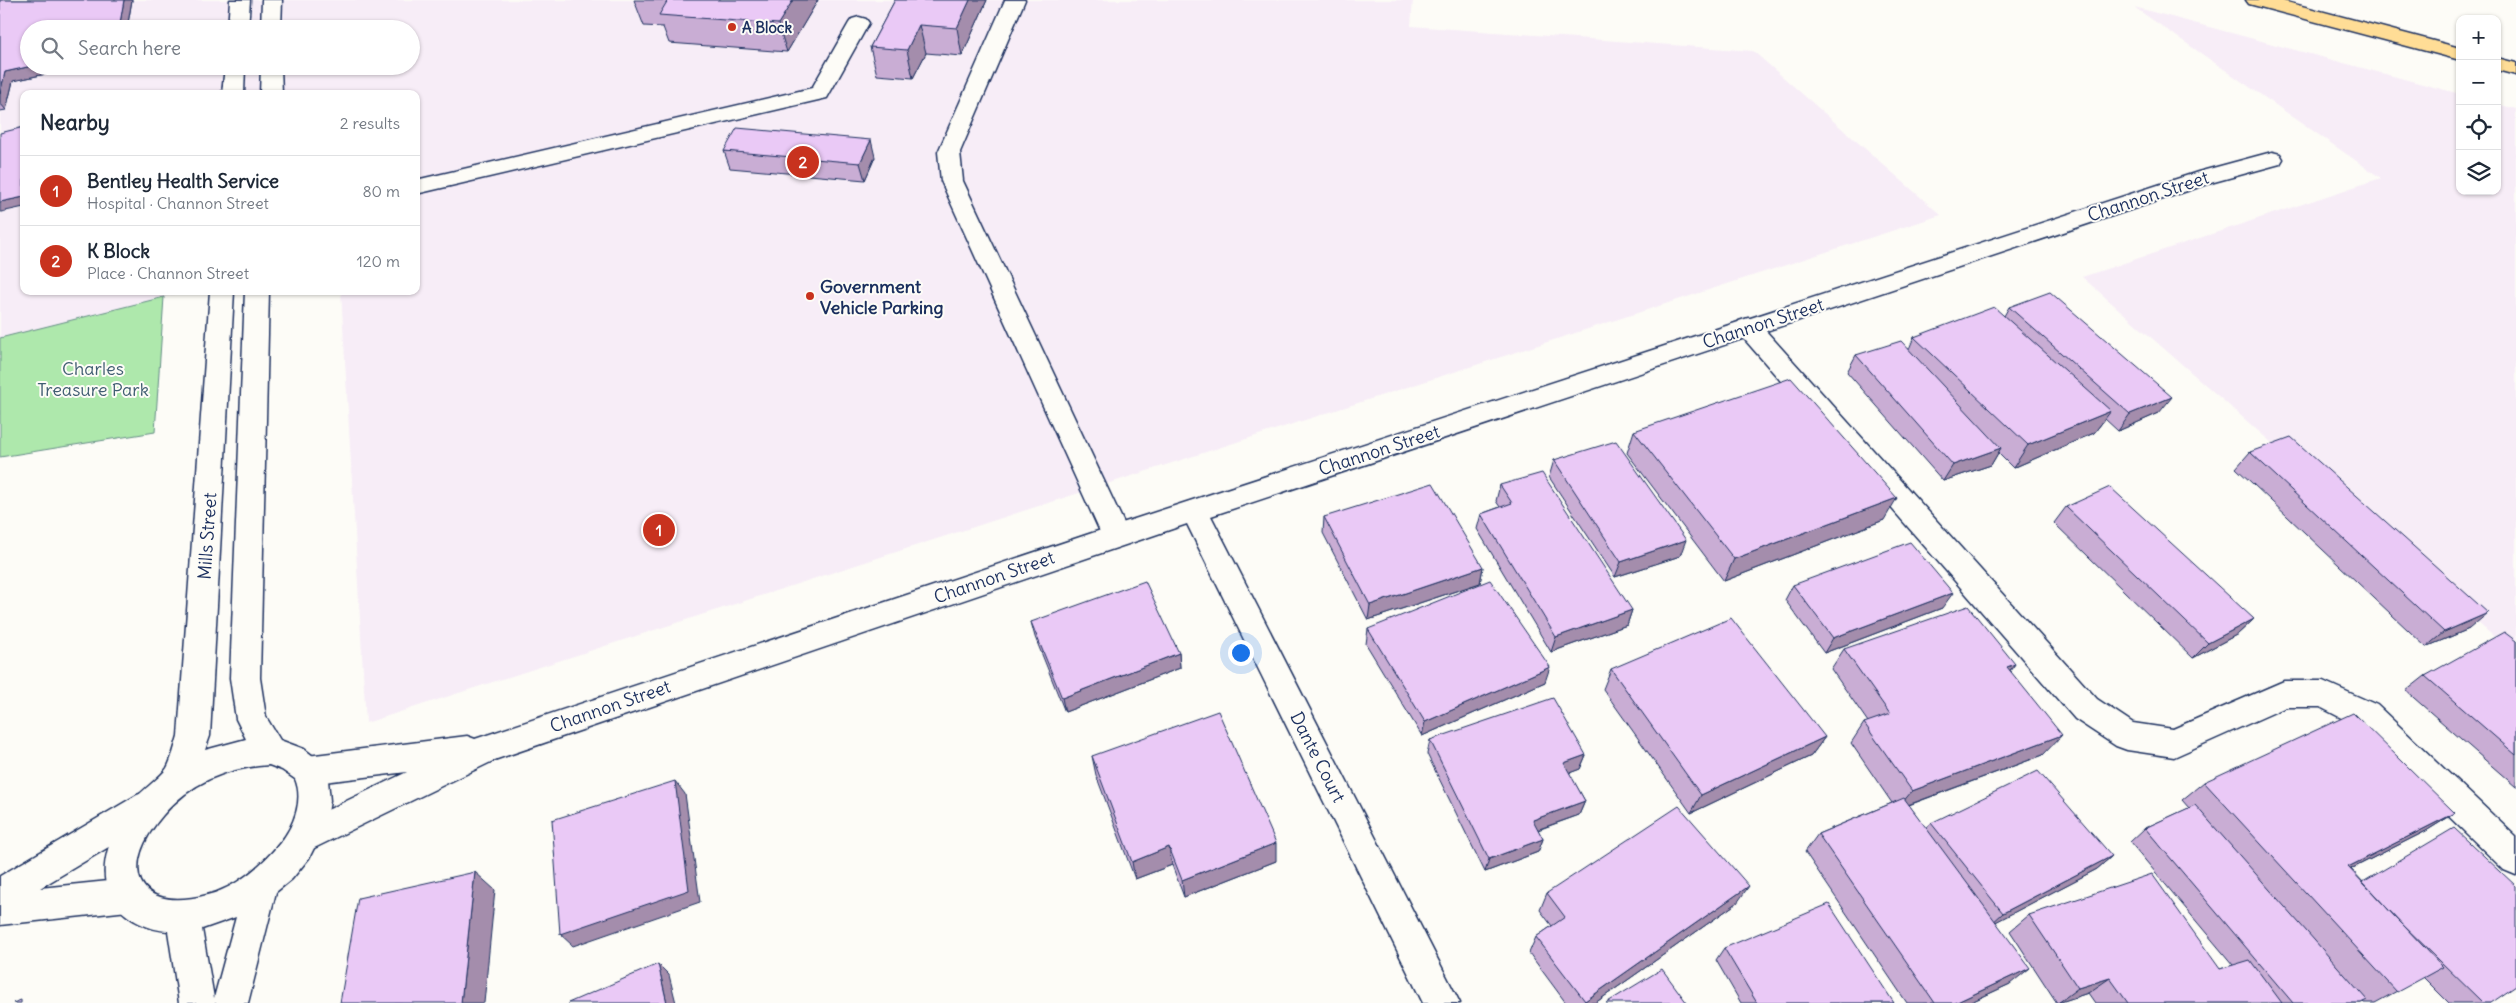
<!DOCTYPE html>
<html lang="en">
<head>
<meta charset="utf-8">
<style>
  body { margin:0; font-family:Delius,sans-serif; background:#f2f2f3; color:#1f2937 }
  .controls { position:absolute; right:15px; top:15px; display:grid; overflow:hidden; border-radius:10px; box-shadow:0 1px 4px #0004 }
  .controls button { width:45px; height:45px; display:grid; place-items:center; padding:0; border:0; border-bottom:1px solid #e0e1e3; background:#fff; color:#1f2937; font:25px sans-serif }
  .you { position:absolute; left:1240px; top:652px; width:18px; height:18px; margin:-12px; border:4px solid #fff; border-radius:50%; background:#1a73e8; box-shadow:0 0 0 8px #1a73e833 }
  .badge { display:grid; place-items:center; width:32px; height:32px; border-radius:50%; background:#c8321e; color:#fff; font-size:16px; font-weight:700 }
  .pin { position:absolute; translate:-50% -50%; border:2px solid #fff; box-shadow:0 1px 5px #0006 }
  .list { margin:0; padding:0; list-style:none }
  h2 { display:flex; justify-content:space-between; align-items:center; height:65px; margin:0; padding:0 20px; font-size:21px }
  h2 small { font-size:16px; font-weight:400; color:#747a83 }
  .list li { display:grid; grid-template-columns:32px 1fr auto; gap:15px; align-items:center; box-sizing:border-box; height:70px; padding:0 20px; border-top:1px solid #e0e1e3 }
  .list b { display:block; font-size:19px; white-space:nowrap }
  .list p { margin:0; font-size:16px; white-space:nowrap; color:#747a83 }
  .list em { font-size:16px; font-style:normal; color:#747a83 }
  .icon { flex:none; width:28px; height:28px; fill:none; stroke:currentColor; stroke-width:2; stroke-linecap:round; stroke-linejoin:round }
  .map { position:relative; flex:none; width:2516px; height:1003px; overflow:hidden }
  .search { position:absolute; background:#fff; box-shadow:0 1px 4px #0004; left:20px; top:20px; width:400px; height:55px; display:flex; align-items:center; gap:12px; box-sizing:border-box; padding:0 18px; border-radius:28px; color:#747a83; font-size:19px }
  .panel { position:absolute; background:#fff; box-shadow:0 1px 4px #0004; left:20px; top:90px; width:400px; height:205px; border-radius:10px }
  .map>svg:first-child { display:block }
  .built { fill:#f7edf7; fill-rule:evenodd }
  .green { fill:#aee8ac; stroke:#648c85 }
  .lines { fill:none; stroke-linecap:round; stroke-linejoin:round }
  .service-casing { stroke:#1b2f5e; stroke-width:3 }
  .minor-casing { stroke:#1b2f5e; stroke-width:3 }
  .tertiary-casing { stroke:#1b2f5e; stroke-width:3 }
  .motorway-casing { stroke:#1b2f5e; stroke-width:3 }
  .service { fill:#fdfcf7; fill-rule:evenodd }
  .minor { fill:#fdfcf7; fill-rule:evenodd }
  .tertiary { fill:#fdfcf7; fill-rule:evenodd }
  .motorway { fill:#ffdd96; fill-rule:evenodd }
  .wall { fill:#c9add4; stroke:#1b2f5e }
  .shaded-wall { fill:#a48dac; stroke:#1b2f5e }
  .building { fill:#eac9f6; stroke:#1b2f5e }
  .poi-dot { fill:#c8321e; stroke:#fdfcf7; stroke-width:2 }
  .labels { text-anchor:middle; dominant-baseline:central; stroke-width:4; stroke-linejoin:round; paint-order:stroke }
  .far-poi-label { font-size:15px; font-weight:bold; fill:#1b2f5e; stroke:#fdfcf7; text-anchor:start }
  .street-label { font-size:18px; fill:#1b2f5e; stroke:#fdfcf7 }
  .poi-label { font-size:18px; font-weight:bold; fill:#1b2f5e; stroke:#fdfcf7; text-anchor:start }
  .park-label { font-size:18px; fill:#405d72; stroke:#fdfcf7 }
</style>
</head>
<body>
<div class="map">
<svg width="2516" height="1003" viewBox="0 0 2516 1003">
  <rect width="100%" height="100%" fill="#fdfcf7"/>
  <filter id="ink" filterUnits="userSpaceOnUse"><feTurbulence type="fractalNoise" baseFrequency=".02" numOctaves="2"/><feDisplacementMap in="SourceGraphic" scale="10" xChannelSelector="R" yChannelSelector="G"/><feConvolveMatrix kernelMatrix="1 2 1 2 8 2 1 2 1" color-interpolation-filters="sRGB"/></filter>
  <g filter="url(#ink)">
    <path class="built" d="M 0,0 L 1413,0 L 1411,26 L 1753,51 L 1941,215 L 366,723 L 341,291 L 416,291 L 416,94 L 24,94 L 24,291 L 187,291 L 0,338 ZM 29,29 L 411,29 L 411,66 L 29,66 Z
      M 2134,7 L 2460,94 L 2460,191 L 2497,191 L 2497,104 L 2516,109 L 2516,656 L 2082,277 L 2381,178 Z"/>
    <path class="green" d="M 164,297 L 155,432 L 0,457 L 0,338 Z"/>
    <g class="lines">
      <defs>
        <path id="service" d="M 1005,0 L 1025,0 L 960,152 L 963,181 L 1130,536 L 1126,544 L 1116,547 L 1106,544 L 1102,536 L 941,181 L 938,152 Z
          M 859,17 L 866,19 L 869,23 L 827,98 L 416,194 L 416,180 L 812,88 L 849,23 L 852,19 Z
          M 1748,318 L 1757,321 L 2097,699 L 2133,723 L 2173,729 L 2284,681 L 2323,681 L 2377,705 L 2516,837 L 2516,875 L 2504,870 L 2355,725 L 2320,707 L 2286,707 L 2174,757 L 2127,750 L 2116,746 L 2075,719 L 1739,333 L 1736,327 L 1739,321 Z"/>
        <path id="minor" d="M 2272,152 L 2280,154 L 2283,159 L 2280,164 L 2214,182 L 1211,516 L 1460,1003 L 1423,1003 L 1187,524 L 497,759 L 304,853 L 292,849 L 288,838 L 292,827 L 407,772 L 307,784 L 296,780 L 291,770 L 296,760 L 307,756 L 467,736 L 475,739 L 1116,525 L 2198,172 Z
          M 148,791 L 159,795 L 164,806 L 159,817 L 40,888 L 128,879 L 140,884 L 145,895 L 140,906 L 128,911 L 0,925 L 0,876 L 137,795 Z"/>
        <path id="tertiary" d="M 230,0 L 250,0 L 248,29 L 228,29 Z
          M 262,0 L 282,0 L 281,29 L 261,29 Z
          M 225,66 L 245,66 L 244,94 L 222,94 Z
          M 261,66 L 281,66 L 282,94 L 260,94 Z
          M 210,291 L 234,291 L 210,736 L 205,750 L 246,739 L 236,719 L 230,678 L 245,291 L 269,291 L 260,678 L 266,717 L 280,740 L 304,749 L 317,759 L 328,780 L 330,801 L 326,824 L 309,858 L 292,879 L 276,892 L 248,1003 L 179,1003 L 168,931 C 149,930 128,920 116,905 C 90,873 114,824 137,797 C 144,789 162,776 167,768 C 172,759 175,746 178,736 ZM 269,765 L 282,770 L 295,779 C 304,800 294,826 280,843 C 262,865 236,888 207,895 C 135,914 118,867 163,815 C 192,782 225,768 269,765 ZM 236,917 L 214,998 L 202,929 Z"/>
        <path id="motorway" d="M 2246,0 L 2279,0 L 2460,48 L 2460,60 L 2249,4 Z
          M 2497,58 L 2516,63 L 2516,75 L 2497,70 Z"/>
      </defs>
      <use href="#service" class="service-casing"/>
      <use href="#minor" class="minor-casing"/>
      <use href="#tertiary" class="tertiary-casing"/>
      <use href="#motorway" class="motorway-casing"/>
      <use href="#service" class="service"/>
      <use href="#minor" class="minor"/>
      <use href="#tertiary" class="tertiary"/>
      <use href="#motorway" class="motorway"/>
    </g>
    <path class="wall" d="M 0,0 L 132,0 L 127,29 L 29,29 L 29,66 L 83,66 L 13,81 L 6,110 L 0,111 Z
      M 634,0 L 818,0 L 787,52 L 669,43 L 663,27 L 644,26 Z
      M 895,0 L 987,0 L 962,56 L 926,53 L 913,78 L 877,75 L 870,47 Z
      M 724,151 L 875,157 L 865,180 L 730,168 Z
      M 2009,307 L 2159,413 L 2118,431 L 2105,419 L 2094,433 L 2013,468 L 1998,453 L 1991,465 L 1943,481 L 1847,372 L 1856,355 L 1909,349 L 1914,337 L 2004,316 Z
      M 1634,431 L 1884,520 L 1724,581 L 1627,453 Z
      M 2250,452 L 2469,629 L 2426,647 L 2236,468 Z
      M 1554,460 L 1680,556 L 1615,577 L 1549,477 Z
      M 1500,485 L 1632,610 L 1627,625 L 1551,652 L 1477,529 L 1481,514 L 1500,507 L 1496,501 Z
      M 2066,507 L 2254,619 L 2238,634 L 2193,658 L 2054,523 Z
      M 1324,517 L 1483,567 L 1480,583 L 1368,620 L 1323,533 Z
      M 1793,585 L 1942,608 L 1824,653 L 1785,600 Z
      M 1031,622 L 1179,653 L 1180,668 L 1065,712 L 1035,637 Z
      M 1368,629 L 1545,682 L 1422,736 L 1366,644 Z
      M 2516,641 L 2516,787 L 2406,691 L 2425,676 Z
      M 1844,649 L 2015,664 L 2010,671 L 2043,755 L 1909,805 L 1926,829 L 1931,823 L 2112,856 L 2097,869 L 1995,922 L 2010,984 L 1969,1003 L 1907,1003 L 1805,852 L 1818,834 L 1892,803 L 1851,743 L 1864,723 L 1868,722 L 1831,669 Z
      M 1611,669 L 1825,737 L 1811,756 L 1691,813 L 1603,689 Z
      M 1430,740 L 1586,755 L 1580,769 L 1569,773 L 1585,801 L 1579,815 L 1538,830 L 1543,839 L 1538,852 L 1485,872 L 1427,754 Z
      M 1092,756 L 1276,861 L 1184,897 L 1172,865 L 1135,879 L 1096,775 Z
      M 2204,782 L 2455,813 L 2426,831 L 2351,869 L 2363,882 L 2491,1003 L 2449,1003 L 2423,977 L 2375,1003 L 2364,1003 L 2363,1002 L 2361,1003 L 2095,1003 L 2088,993 L 2057,1003 L 2010,931 L 2029,915 L 2220,969 L 2233,965 L 2130,842 L 2145,828 L 2189,808 L 2182,800 Z
      M 1547,893 L 1737,903 L 1595,1003 L 1566,1003 L 1529,953 L 1536,937 L 1552,926 L 1540,910 Z
      M 1724,948 L 1894,1003 L 1741,1003 L 1716,960 Z"/>
    <path class="shaded-wall" d="M 124,0 L 132,0 L 127,29 L 119,29 Z
      M 793,0 L 818,0 L 787,52 L 778,24 Z
      M 970,0 L 987,0 L 962,56 L 957,28 Z
      M 919,25 L 926,53 L 913,78 L 907,50 Z
      M 32,66 L 83,66 L 13,81 L 6,110 L 0,103 L 0,94 L 5,72 Z
      M 871,140 L 875,157 L 865,180 L 860,163 Z
      M 24,197 L 24,207 L 1,212 L 0,212 L 0,202 Z
      M 2172,397 L 2159,413 L 2118,431 L 2130,414 Z
      M 2111,411 L 2094,433 L 2013,468 L 2028,445 Z
      M 2001,448 L 1991,465 L 1943,481 L 1953,465 Z
      M 1897,498 L 1884,520 L 1724,581 L 1734,559 Z
      M 1686,540 L 1680,556 L 1615,577 L 1621,562 Z
      M 1483,567 L 1480,583 L 1368,620 L 1370,605 Z
      M 1953,593 L 1942,608 L 1824,653 L 1833,638 Z
      M 1632,610 L 1627,625 L 1551,652 L 1556,637 Z
      M 2488,613 L 2469,629 L 2426,647 L 2444,632 Z
      M 2254,619 L 2238,634 L 2193,658 L 2208,643 Z
      M 1179,653 L 1180,668 L 1065,712 L 1062,698 Z
      M 2015,664 L 1998,685 L 2007,667 Z
      M 1550,667 L 1545,682 L 1422,736 L 1425,722 Z
      M 2062,735 L 2043,755 L 1897,809 L 1912,791 Z
      M 1825,737 L 1811,756 L 1691,813 L 1701,795 Z
      M 1586,755 L 1580,769 L 1559,777 L 1564,763 Z
      M 675,781 L 685,794 L 700,902 L 573,946 L 560,934 Z
      M 1585,801 L 1579,815 L 1528,833 L 1533,820 Z
      M 2455,813 L 2426,831 L 2321,884 L 2348,867 Z
      M 1543,839 L 1538,852 L 1485,872 L 1489,859 Z
      M 1276,843 L 1276,861 L 1184,897 L 1182,880 Z
      M 1169,847 L 1172,865 L 1135,879 L 1132,862 Z
      M 2112,856 L 2097,869 L 1990,925 L 2003,913 Z
      M 475,872 L 495,890 L 484,1003 L 461,1003 Z
      M 1749,886 L 1737,903 L 1595,1003 L 1584,1003 L 1585,1001 Z
      M 658,964 L 669,975 L 676,1003 L 667,1003 Z
      M 2030,968 L 2010,984 L 1969,1003 L 1955,1003 Z
      M 2110,978 L 2088,993 L 2058,1003 L 2078,988 Z"/>
    <path class="building" d="M 0,0 L 124,0 L 119,29 L 29,29 L 29,66 L 32,66 L 5,72 L 0,94 Z
      M 666,0 L 793,0 L 778,24 L 659,15 L 668,0 Z
      M 895,0 L 970,0 L 957,28 L 919,25 L 907,50 L 870,47 Z
      M 24,127 L 24,197 L 0,202 L 0,133 Z
      M 737,128 L 871,140 L 860,163 L 724,151 Z
      M 2050,292 L 2172,397 L 2130,414 L 2009,307 Z
      M 1994,307 L 2111,411 L 2028,445 L 1914,337 Z
      M 1901,341 L 2001,448 L 1953,465 L 1856,355 Z
      M 1791,378 L 1897,498 L 1734,559 L 1634,431 Z
      M 2291,437 L 2488,613 L 2444,632 L 2250,452 Z
      M 1616,441 L 1686,540 L 1621,562 L 1554,460 Z
      M 1542,473 L 1632,610 L 1556,637 L 1481,514 L 1512,503 L 1500,485 Z
      M 1433,483 L 1483,567 L 1370,605 L 1324,517 Z
      M 2110,487 L 2254,619 L 2208,643 L 2066,507 Z
      M 1910,542 L 1953,593 L 1833,638 L 1793,585 Z
      M 1490,580 L 1550,667 L 1425,722 L 1368,629 Z
      M 1145,581 L 1179,653 L 1062,698 L 1031,622 Z
      M 1968,606 L 2015,664 L 2007,667 L 2062,735 L 1912,791 L 1864,723 L 1890,714 L 1844,649 Z
      M 1731,618 L 1825,737 L 1701,795 L 1611,669 Z
      M 2504,632 L 2516,641 L 2516,755 L 2425,676 Z
      M 1553,698 L 1586,755 L 1564,763 L 1585,801 L 1533,820 L 1543,839 L 1489,859 L 1430,740 Z
      M 1218,711 L 1276,843 L 1182,880 L 1169,847 L 1132,862 L 1092,756 Z
      M 2353,713 L 2455,813 L 2348,867 L 2443,967 L 2397,992 L 2204,782 Z
      M 2038,771 L 2112,856 L 2003,913 L 1931,823 Z
      M 675,781 L 689,890 L 560,934 L 552,820 Z
      M 1904,798 L 2030,968 L 1955,1003 L 1935,1003 L 1818,834 Z
      M 2195,805 L 2367,1000 L 2361,1003 L 2293,1003 L 2145,828 Z
      M 1679,806 L 1749,886 L 1585,1001 L 1536,937 L 1565,917 L 1547,893 Z
      M 2454,828 L 2516,886 L 2516,986 L 2491,1003 L 2483,1003 L 2396,918 L 2363,882 Z
      M 475,872 L 461,1003 L 340,1003 L 358,898 Z
      M 2152,874 L 2220,969 L 2250,960 L 2282,1003 L 2128,1003 L 2110,978 L 2078,988 L 2029,915 Z
      M 1829,904 L 1894,1003 L 1757,1003 L 1724,948 Z
      M 658,964 L 667,1003 L 568,1003 Z
      M 1662,969 L 1687,1003 L 1606,1003 Z
      M 21,1000 L 21,1003 L 13,1003 Z"/>
  </g>
  <g class="poi-dot">
    <circle cx="732" cy="27" r="5"/>
    <circle cx="810" cy="296" r="5"/>
  </g>
  <g class="labels">
    <g class="far-poi-label">
      <text x="742" y="27">A Block</text>
    </g>
    <g class="street-label">
      <text transform="translate(2148 196) rotate(-18)">Channon Street</text>
      <text transform="translate(1763 323) rotate(-18)">Channon Street</text>
      <text transform="translate(1379 450) rotate(-18)">Channon Street</text>
      <text transform="translate(207 536) rotate(-86)">Mills Street</text>
      <text transform="translate(994 577) rotate(-19)">Channon Street</text>
      <text transform="translate(610 706) rotate(-19)">Channon Street</text>
      <text transform="translate(1318 757) rotate(63)">Dante Court</text>
    </g>
    <g class="poi-label">
      <text x="820" y="286">Government<tspan x="820" dy="21">Vehicle Parking</tspan></text>
    </g>
    <g class="park-label">
      <text x="93" y="368">Charles<tspan x="93" dy="21">Treasure Park</tspan></text>
    </g>
  </g>
</svg>
<div class="controls">
<button>+</button>
<button>−</button>
<button><svg class="icon" aria-label="locate" viewBox="0 0 24 24"><circle cx="12" cy="12" r="6"/><path d="M12 2v4M12 18v4M2 12h4M18 12h4"/></svg></button>
<button><svg class="icon" aria-label="layers" viewBox="0 0 24 24"><path d="M12 4l9 5-9 5-9-5zM3 14l9 5 9-5"/></svg></button>
</div>
<div class="you"></div>
<div class="pin badge" style="left:659px;top:530px">1</div>
<div class="pin badge" style="left:803px;top:162px">2</div>
<div class="search"><svg class="icon" aria-label="search" viewBox="0 0 24 24"><circle cx="10" cy="10" r="6"/><path d="M15 15l6 6"/></svg>Search here</div>
<section class="panel">
<h2>Nearby<small>2 results</small></h2>
<ul class="list">
<li><span class="badge">1</span><div><b>Bentley Health Service</b><p>Hospital · Channon Street</p></div><em>80 m</em></li>
<li><span class="badge">2</span><div><b>K Block</b><p>Place · Channon Street</p></div><em>120 m</em></li>
</ul>
</section>
</div>
</body>
</html>
